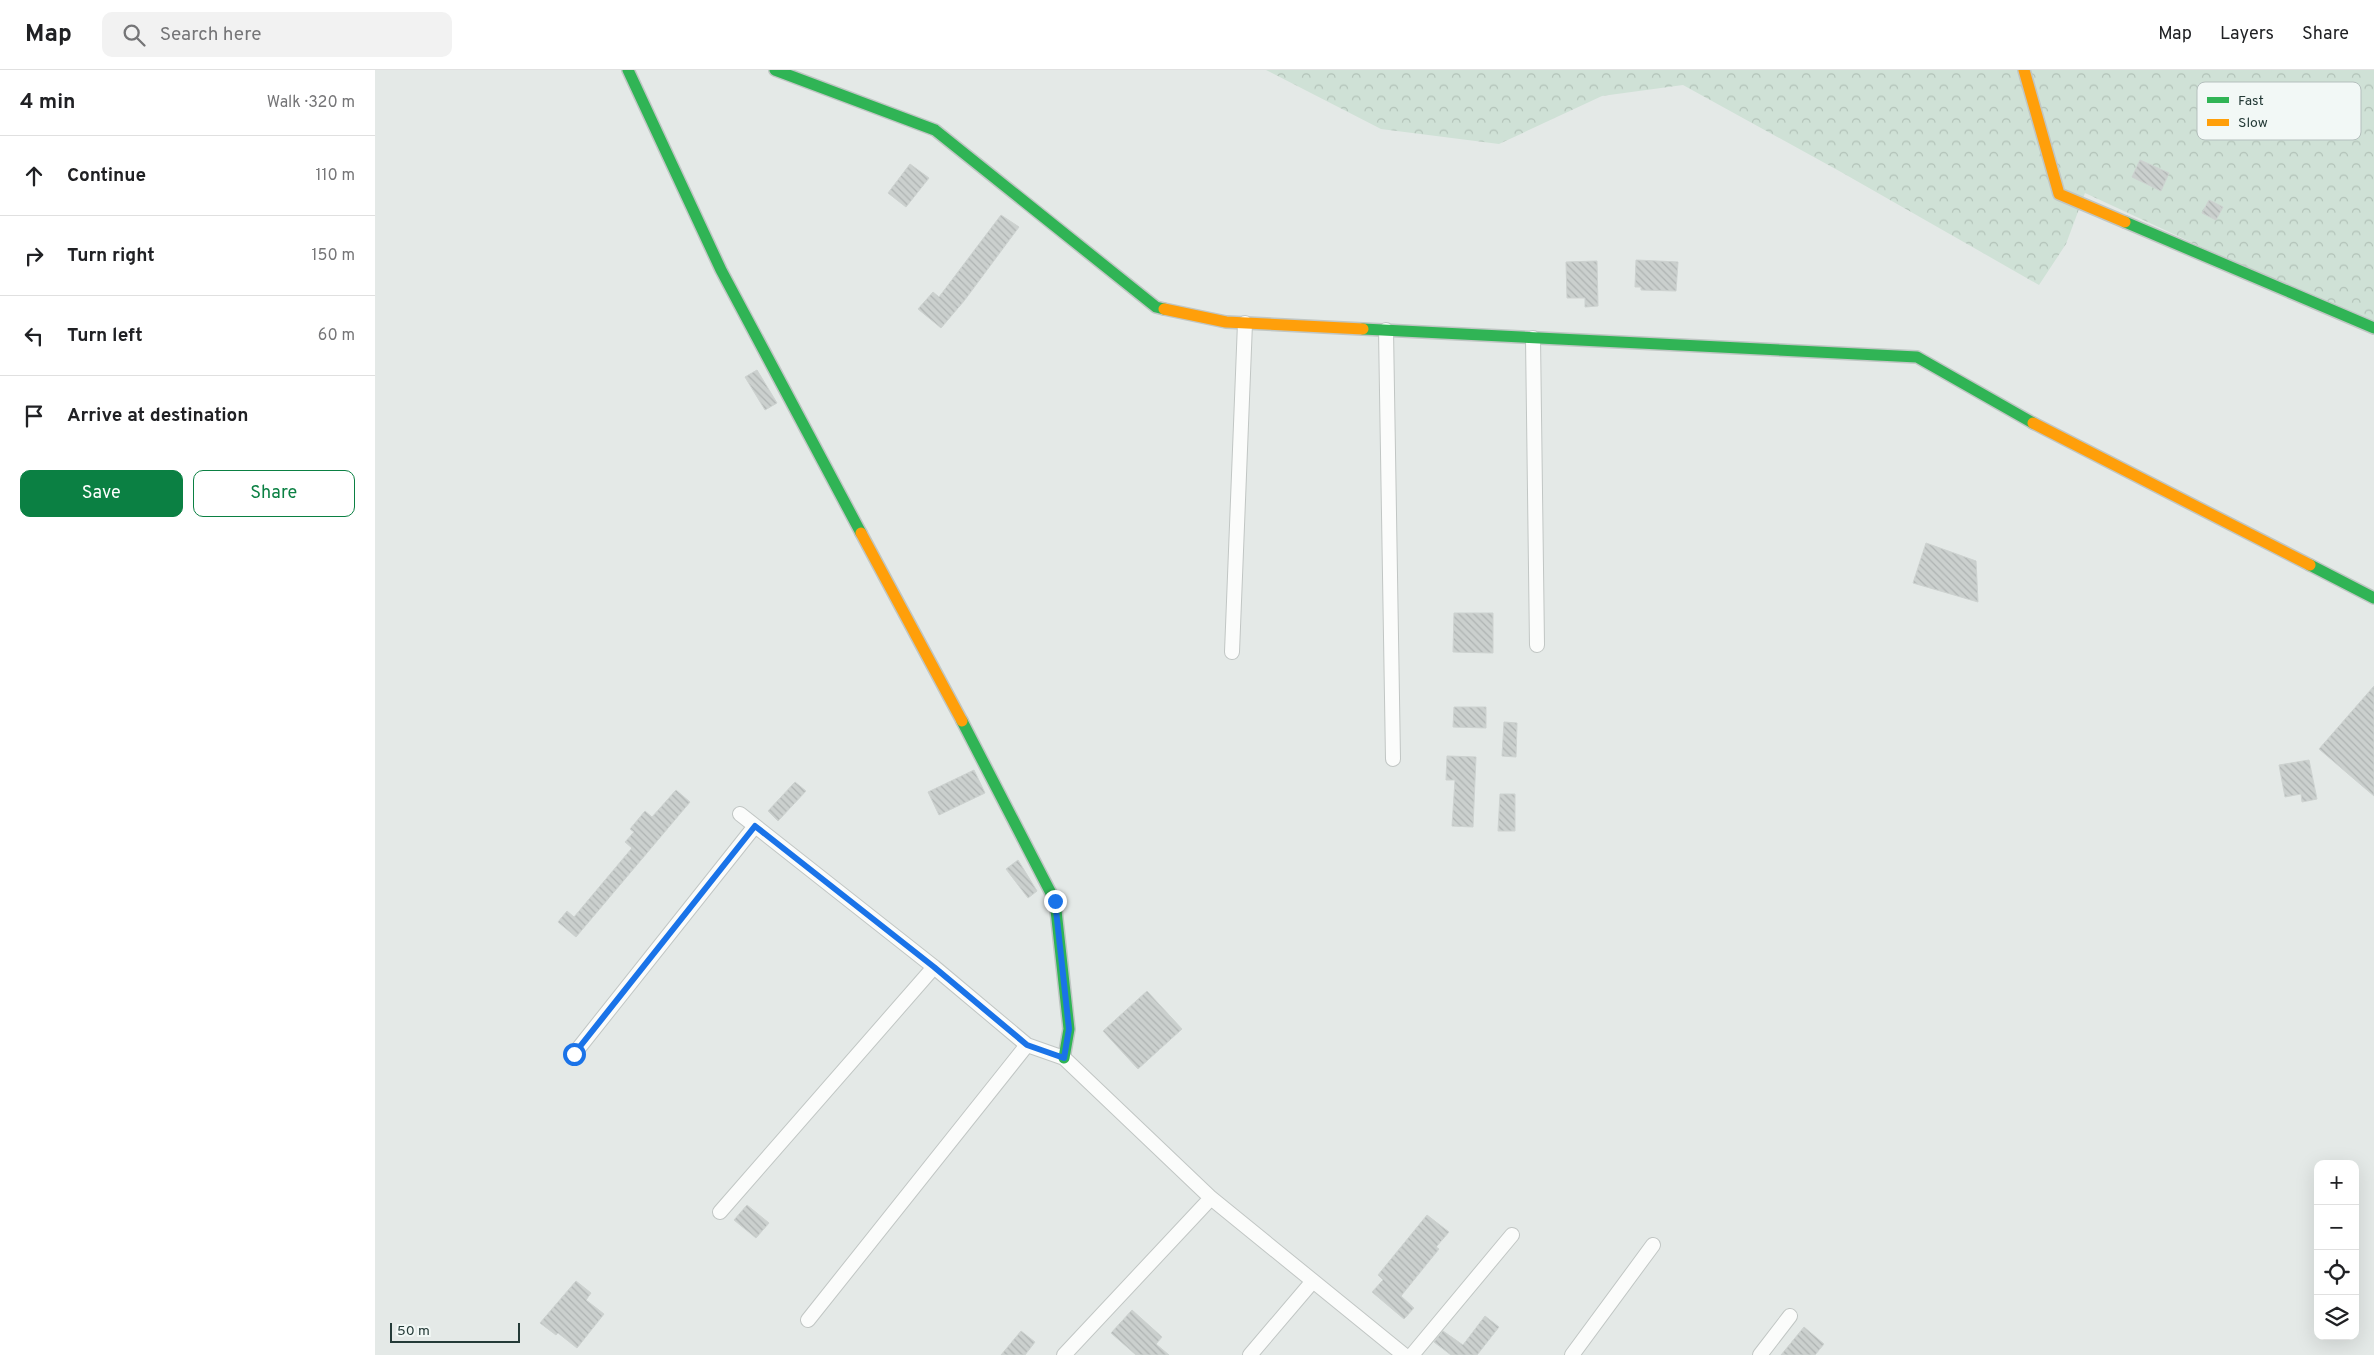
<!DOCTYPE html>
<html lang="en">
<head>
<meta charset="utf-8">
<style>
  body { margin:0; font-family:Overpass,sans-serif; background:#f2f2f2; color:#202124 }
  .controls { position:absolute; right:15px; bottom:15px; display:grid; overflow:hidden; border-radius:10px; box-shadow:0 5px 20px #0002 }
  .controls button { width:45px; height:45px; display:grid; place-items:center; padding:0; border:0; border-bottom:1px solid #e0e0e0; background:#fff; color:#202124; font:25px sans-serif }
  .scale { position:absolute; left:15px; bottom:12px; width:130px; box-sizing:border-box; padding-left:5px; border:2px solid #243a37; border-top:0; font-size:14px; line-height:18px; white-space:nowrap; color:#243a37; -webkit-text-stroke:4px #f2f8f6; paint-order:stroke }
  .stop { position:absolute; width:15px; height:15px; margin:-11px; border:4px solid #1a73e8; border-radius:50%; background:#fff }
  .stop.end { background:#1a73e8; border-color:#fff; box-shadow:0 1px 5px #0008 }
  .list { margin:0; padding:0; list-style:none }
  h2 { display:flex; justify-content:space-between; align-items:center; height:65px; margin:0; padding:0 20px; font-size:21px }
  h2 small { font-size:16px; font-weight:400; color:#757577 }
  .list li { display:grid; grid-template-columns:32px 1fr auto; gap:15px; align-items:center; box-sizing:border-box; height:80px; padding:0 20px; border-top:1px solid #e0e0e0 }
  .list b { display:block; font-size:19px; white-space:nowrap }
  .list em { font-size:16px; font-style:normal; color:#757577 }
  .actions { display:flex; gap:10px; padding:15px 20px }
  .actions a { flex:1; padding:11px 0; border:1px solid #0b8043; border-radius:10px; text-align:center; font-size:18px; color:#0b8043 }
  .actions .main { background:#0b8043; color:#fff }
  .icon { flex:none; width:28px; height:28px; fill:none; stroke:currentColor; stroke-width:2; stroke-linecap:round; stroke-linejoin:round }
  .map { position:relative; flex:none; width:1999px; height:1285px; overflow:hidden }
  header { display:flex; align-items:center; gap:30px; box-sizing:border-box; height:70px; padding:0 25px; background:#fff; border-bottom:1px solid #e0e0e0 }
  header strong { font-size:24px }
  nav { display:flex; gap:28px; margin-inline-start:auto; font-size:18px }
  .search { width:350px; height:45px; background:#f2f2f2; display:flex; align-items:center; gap:12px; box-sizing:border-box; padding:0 18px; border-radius:10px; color:#757577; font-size:19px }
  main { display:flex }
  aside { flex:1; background:#fff }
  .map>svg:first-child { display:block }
  .forest { fill:url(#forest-crowns) }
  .building { fill:url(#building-back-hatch); stroke:#cdd2d0 }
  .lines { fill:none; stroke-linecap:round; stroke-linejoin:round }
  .street-casing { stroke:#c1c6c4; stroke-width:16 }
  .fast-casing { stroke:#c0c6c4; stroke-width:14 }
  .slow-casing { stroke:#c0c6c4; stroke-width:14 }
  .street { stroke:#fbfcfb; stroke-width:14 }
  .fast { stroke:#30b455; stroke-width:11 }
  .slow { stroke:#ff9f0a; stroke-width:11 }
  .route { stroke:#1a73e8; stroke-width:6 }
  .key { fill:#f2f8f6; stroke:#b4bfbd; stroke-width:1 }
  .key-label { font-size:14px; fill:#243a37 }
</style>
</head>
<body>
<header>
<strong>Map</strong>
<div class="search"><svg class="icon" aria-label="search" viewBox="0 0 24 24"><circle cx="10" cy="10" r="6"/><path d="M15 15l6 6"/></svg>Search here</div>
<nav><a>Map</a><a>Layers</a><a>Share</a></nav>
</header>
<main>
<aside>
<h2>4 min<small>Walk · 320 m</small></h2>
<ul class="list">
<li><svg class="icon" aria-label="ahead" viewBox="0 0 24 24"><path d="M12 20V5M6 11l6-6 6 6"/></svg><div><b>Continue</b></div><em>110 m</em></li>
<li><svg class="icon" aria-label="right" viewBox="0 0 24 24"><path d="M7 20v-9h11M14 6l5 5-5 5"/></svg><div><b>Turn right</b></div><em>150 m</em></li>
<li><svg class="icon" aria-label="left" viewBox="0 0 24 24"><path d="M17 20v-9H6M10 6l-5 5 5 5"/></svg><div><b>Turn left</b></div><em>60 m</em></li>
<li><svg class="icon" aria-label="arrive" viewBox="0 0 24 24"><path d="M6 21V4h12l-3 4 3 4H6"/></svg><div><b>Arrive at destination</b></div></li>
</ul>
<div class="actions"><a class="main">Save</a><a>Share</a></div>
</aside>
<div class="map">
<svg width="1999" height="1285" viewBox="0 0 1999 1285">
  <defs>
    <pattern id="forest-crowns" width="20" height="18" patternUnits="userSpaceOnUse" patternTransform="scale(1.25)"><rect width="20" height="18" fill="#cfe1d6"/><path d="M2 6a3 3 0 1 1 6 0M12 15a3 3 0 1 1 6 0" fill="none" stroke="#b2c2b8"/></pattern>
    <pattern id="building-back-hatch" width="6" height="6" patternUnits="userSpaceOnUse" patternTransform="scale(1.25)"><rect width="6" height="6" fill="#cbd0ce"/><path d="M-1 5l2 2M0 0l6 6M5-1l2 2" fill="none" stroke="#aeb3b2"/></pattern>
  </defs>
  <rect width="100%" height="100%" fill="#e4e9e7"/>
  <path class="forest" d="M 891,0 L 1999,0 L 1999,257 L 1710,123 L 1691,174 L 1664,215 L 1466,102 L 1308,15 L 1227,26 L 1124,74 L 1006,59 Z"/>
  <path class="building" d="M 1765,90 L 1794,103 L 1786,121 L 1757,107 Z
    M 535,94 L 554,108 L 531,137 L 513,123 Z
    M 1834,130 L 1848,137 L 1841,150 L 1827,143 Z
    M 626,145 L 644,157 L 589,231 L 566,258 L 543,239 L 558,222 L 564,227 Z
    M 1261,190 L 1303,192 L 1301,221 L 1266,220 L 1266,217 L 1260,217 Z
    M 1222,191 L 1223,236 L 1210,237 L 1210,228 L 1192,228 L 1191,192 Z
    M 382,300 L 402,333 L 390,340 L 370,307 Z
    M 1551,473 L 1601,491 L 1603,532 L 1538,513 Z
    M 1079,543 L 1118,543 L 1118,583 L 1078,582 Z
    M 1999,616 L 1999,726 L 1944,679 Z
    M 1079,637 L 1111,637 L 1111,658 L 1078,657 Z
    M 1129,652 L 1142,653 L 1141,687 L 1127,686 Z
    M 1072,686 L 1101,687 L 1098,757 L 1077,756 L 1080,710 L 1071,710 Z
    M 1934,690 L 1942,729 L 1927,732 L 1926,724 L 1910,727 L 1904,695 Z
    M 599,700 L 610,723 L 564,745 L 553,722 Z
    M 420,712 L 431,721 L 403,751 L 393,741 Z
    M 301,720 L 315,732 L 201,867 L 183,852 L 192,841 L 199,847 L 257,778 L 250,772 L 259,762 L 255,759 L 270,741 L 277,747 Z
    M 1125,724 L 1140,724 L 1140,761 L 1123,761 Z
    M 643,790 L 662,821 L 653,828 L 631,799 Z
    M 772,921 L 807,959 L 763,999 L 728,961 Z
    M 372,1135 L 394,1153 L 381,1168 L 359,1150 Z
    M 1052,1145 L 1074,1162 L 1061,1177 L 1064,1179 L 1026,1226 L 1039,1238 L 1029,1249 L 997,1222 L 1008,1210 L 1003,1205 Z
    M 201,1211 L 216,1223 L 211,1230 L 229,1244 L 202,1278 L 183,1263 L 181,1265 L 165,1253 Z
    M 757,1240 L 787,1267 L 781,1274 L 794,1285 L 761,1285 L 736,1263 Z
    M 1110,1246 L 1124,1257 L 1102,1285 L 1076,1285 L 1059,1272 L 1068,1261 L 1088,1275 Z
    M 1429,1257 L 1449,1274 L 1440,1285 L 1406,1285 Z
    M 646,1261 L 660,1272 L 650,1285 L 626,1285 Z"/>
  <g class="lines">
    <defs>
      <path id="street" d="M 1011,260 L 1018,689
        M 1158,268 L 1162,575
        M 857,582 L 870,253
        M 365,744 L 559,897 L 652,975 L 689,988 L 836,1128 L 1029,1285
        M 199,984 L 380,756
        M 345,1142 L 559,897
        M 433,1250 L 652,975
        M 689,1285 L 836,1128
        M 875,1285 L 938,1211
        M 1037,1285 L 1137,1165
        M 1197,1285 L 1278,1175
        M 1385,1285 L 1415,1246"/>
      <path id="fast" d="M 253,0 L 346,200 L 486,463
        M 400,0 L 560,60 L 781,237 L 789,239
        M 1750,152 L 1999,258
        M 988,259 L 1542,287 L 1658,353
        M 1935,495 L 1999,528
        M 587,651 L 680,831 L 694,959 L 689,988"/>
      <path id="slow" d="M 1649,0 L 1684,124 L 1750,152
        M 789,239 L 851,252 L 988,259
        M 1658,353 L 1935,495
        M 486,463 L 587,651"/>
    </defs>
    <use href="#street" class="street-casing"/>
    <use href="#fast" class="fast-casing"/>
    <use href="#slow" class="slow-casing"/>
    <use href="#street" class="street"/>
    <use href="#fast" class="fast"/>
    <use href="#slow" class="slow"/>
  </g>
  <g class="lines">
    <path class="route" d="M 199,984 L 380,756 L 559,897 L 652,975 L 689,988 L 694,959 L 680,831"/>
  </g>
  <rect x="1822" y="12" width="164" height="58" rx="8" class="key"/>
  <rect x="1832" y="27" width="22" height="6" fill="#30b455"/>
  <rect x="1832" y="49" width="22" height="7" fill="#ff9f0a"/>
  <g class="key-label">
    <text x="1863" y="35">Fast</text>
    <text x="1863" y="57">Slow</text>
  </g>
</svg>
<div class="controls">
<button>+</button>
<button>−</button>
<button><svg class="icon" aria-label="locate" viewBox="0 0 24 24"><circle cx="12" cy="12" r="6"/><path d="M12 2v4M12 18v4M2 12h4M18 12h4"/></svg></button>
<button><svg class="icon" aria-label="layers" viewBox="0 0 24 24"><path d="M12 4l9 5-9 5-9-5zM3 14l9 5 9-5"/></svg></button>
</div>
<div class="scale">50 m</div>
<div class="stop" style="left:199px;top:984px"></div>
<div class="stop end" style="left:680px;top:831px"></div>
</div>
</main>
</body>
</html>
